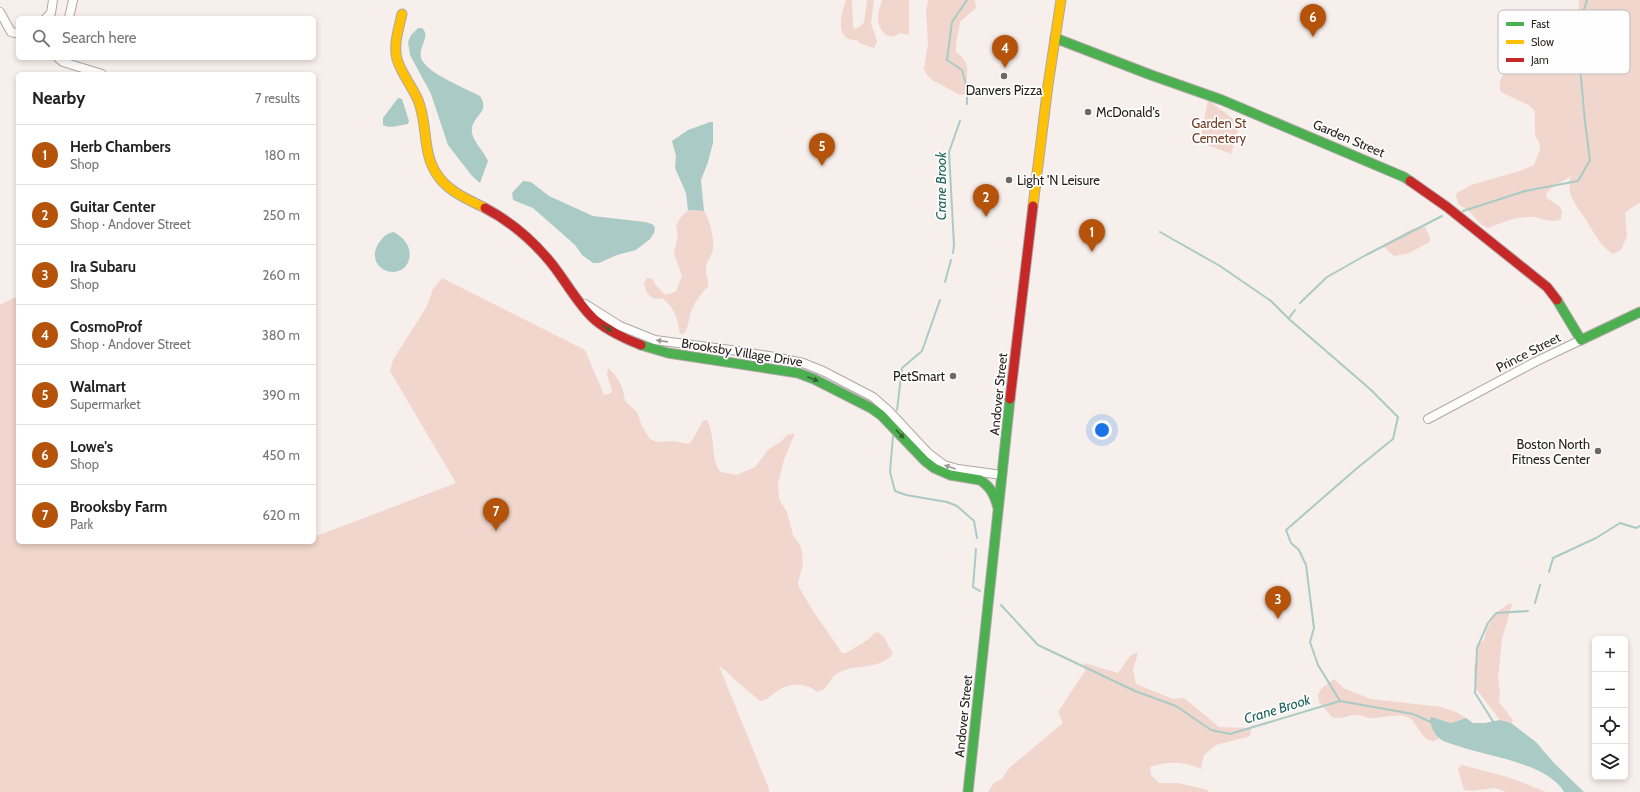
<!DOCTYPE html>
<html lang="en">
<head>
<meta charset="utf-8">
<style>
  body { margin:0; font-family:Cabin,sans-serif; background:#f6f6f6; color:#222 }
  .controls { position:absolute; right:12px; bottom:12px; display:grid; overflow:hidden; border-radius:6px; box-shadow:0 2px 6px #0003 }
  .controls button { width:36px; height:36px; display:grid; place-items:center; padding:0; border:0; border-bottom:1px solid #e0e0e0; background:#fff; color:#222; font:20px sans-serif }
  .you { position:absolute; left:1102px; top:430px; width:14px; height:14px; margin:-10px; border:3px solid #fff; border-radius:50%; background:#1a73e8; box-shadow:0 0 0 6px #1a73e833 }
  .badge { display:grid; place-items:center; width:26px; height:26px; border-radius:50%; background:#b45309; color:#fff; font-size:13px; font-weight:700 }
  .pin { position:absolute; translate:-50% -33px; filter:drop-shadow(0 1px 2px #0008) }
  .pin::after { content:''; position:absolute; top:21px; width:14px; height:12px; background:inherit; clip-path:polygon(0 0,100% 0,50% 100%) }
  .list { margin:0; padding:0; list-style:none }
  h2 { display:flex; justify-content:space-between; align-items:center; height:52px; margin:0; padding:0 16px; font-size:17px }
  h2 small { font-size:13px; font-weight:400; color:#767676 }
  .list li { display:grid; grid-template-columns:26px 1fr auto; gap:12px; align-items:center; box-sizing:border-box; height:60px; padding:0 16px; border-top:1px solid #e0e0e0 }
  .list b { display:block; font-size:15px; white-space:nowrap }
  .list p { margin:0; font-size:13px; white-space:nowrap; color:#767676 }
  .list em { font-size:13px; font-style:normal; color:#767676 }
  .icon { flex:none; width:22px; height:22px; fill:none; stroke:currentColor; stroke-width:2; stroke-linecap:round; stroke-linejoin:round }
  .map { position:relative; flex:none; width:1640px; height:792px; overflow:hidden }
  .search { position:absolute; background:#fff; box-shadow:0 2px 6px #0003; left:16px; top:16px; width:300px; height:44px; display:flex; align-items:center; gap:10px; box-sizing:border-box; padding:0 14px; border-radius:6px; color:#767676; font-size:15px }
  .panel { position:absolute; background:#fff; box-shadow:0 2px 6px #0003; left:16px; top:72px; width:300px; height:472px; border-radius:6px }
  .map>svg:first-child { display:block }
  .green { fill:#f0d6cc }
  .water { fill:#aacbc5 }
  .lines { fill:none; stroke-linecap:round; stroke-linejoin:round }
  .stream { stroke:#aacbc5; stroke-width:2 }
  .street-casing { stroke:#aea8a5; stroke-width:10 }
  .fast-casing { stroke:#aea8a5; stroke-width:11 }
  .slow-casing { stroke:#aea8a5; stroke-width:11 }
  .jam-casing { stroke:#aea8a5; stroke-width:11 }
  .street { stroke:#fefdfc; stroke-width:8 }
  .fast { stroke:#4caf50; stroke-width:9 }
  .slow { stroke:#ffc107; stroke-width:9 }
  .jam { stroke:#c62828; stroke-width:9 }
  .oneway { fill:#376033 }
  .oneway2 { fill:#9c9997 }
  .poi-dot { fill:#6e6865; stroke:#fefefe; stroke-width:1.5 }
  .labels { text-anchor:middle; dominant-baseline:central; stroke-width:3.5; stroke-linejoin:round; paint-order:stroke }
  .poi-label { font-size:13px; fill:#251f1c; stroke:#fefefe; text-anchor:start }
  .park-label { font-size:13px; fill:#723c25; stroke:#fefefe }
  .street-label { font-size:13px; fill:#251f1c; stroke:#fefefe }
  .water-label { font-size:14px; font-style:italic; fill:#22645c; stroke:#fefefe }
  .key { fill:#fefefe; stroke:#bdbbba; stroke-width:1 }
  .key-label { font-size:11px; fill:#251f1c }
</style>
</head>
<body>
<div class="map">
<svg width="1640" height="792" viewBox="0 0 1640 792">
  <rect width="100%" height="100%" fill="#f7efec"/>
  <path class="green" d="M 846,0 L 852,0 L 853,26 L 855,29 L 862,25 L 864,22 L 867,0 L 874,0 L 871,23 L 877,41 L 874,48 L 859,43 L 857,40 C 834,42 841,13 846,0 Z
    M 882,0 L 909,0 L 909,32 L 908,35 L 900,33 C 888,43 877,29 878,16 C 878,11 881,5 882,0 Z
    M 928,0 L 975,0 L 976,8 L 960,22 C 959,32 955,42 956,52 C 974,64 965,77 965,94 L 960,95 L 932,80 L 927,75 L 924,69 L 928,43 L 926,10 Z
    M 1579,0 L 1640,0 L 1640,203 L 1631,208 L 1625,213 L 1627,236 L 1621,250 L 1613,254 C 1598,244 1594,232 1585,218 C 1576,206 1565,192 1571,176 L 1551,188 L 1546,194 L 1547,198 L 1560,207 L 1562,211 L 1561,219 C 1552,224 1542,218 1533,217 C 1517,216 1503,222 1488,228 L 1482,225 L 1468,210 L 1458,204 L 1456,196 L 1457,193 L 1471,185 L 1520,171 L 1534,165 L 1540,150 L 1539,142 L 1535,135 L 1535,111 L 1530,106 L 1501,92 C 1497,84 1502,73 1510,68 L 1525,72 L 1537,62 L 1545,62 L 1552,58 L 1559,44 L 1568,36 L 1575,26 L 1578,19 Z
    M 1208,100 L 1240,124 L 1231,154 L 1200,142 Z
    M 688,210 L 704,211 C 710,219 714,238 713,248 C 713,255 706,261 706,268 C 705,274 709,280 708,287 C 700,294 694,303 690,314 C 689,321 688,326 685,333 L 680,334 C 678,320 674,306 662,298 C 650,301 646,293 644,283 L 647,278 L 653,279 L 655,284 L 664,294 L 670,294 L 676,291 L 682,276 L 674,253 L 678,235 L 676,226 L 680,218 Z
    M 1422,226 L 1425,227 L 1430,238 L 1430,242 L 1409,253 L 1394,256 L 1388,251 L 1383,245 L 1410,230 Z
    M 442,278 L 585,350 L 604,395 L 611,393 L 612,390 L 607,375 L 608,368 C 619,377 623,387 625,401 L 637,412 L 642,426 L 650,439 L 657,442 L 673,441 L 688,444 L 691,442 L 703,421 L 707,420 C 716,436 710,462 721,472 L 737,475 L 755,467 L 769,449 L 782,441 L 787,435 L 795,433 L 784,460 L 778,483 L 779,499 L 787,512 L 793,535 L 800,545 L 802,552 L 803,564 L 798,583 L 799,587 L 813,611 L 842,653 L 846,653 L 869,639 L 874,633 L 878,632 L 884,637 L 893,654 C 876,671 859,663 840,672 C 831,676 831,682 825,688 C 823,690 819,691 817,692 C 806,682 788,683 776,692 C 770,696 767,700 760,701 L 735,680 L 726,671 L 719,666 L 769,789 L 769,792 L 0,792 L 0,305 L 16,297 L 18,301 L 18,542 L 314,542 L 314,537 L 456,483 L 390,371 L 393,360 L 427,306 L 433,289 Z
    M 1510,603 L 1512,605 L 1502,639 L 1498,678 L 1500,694 L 1499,702 L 1513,720 L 1511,723 L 1500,720 L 1477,690 L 1475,687 L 1474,667 L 1477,659 L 1476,648 L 1478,644 L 1484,640 L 1487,629 L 1494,615 L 1500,610 Z
    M 1138,652 L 1133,670 L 1136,684 L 1173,699 L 1184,698 L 1219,727 L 1251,728 L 1250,736 L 1216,745 L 1204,755 L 1201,769 C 1185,761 1167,761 1150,767 L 1151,775 L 1159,783 L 1178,783 L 1208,790 L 1209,792 L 988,792 L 994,783 L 1002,779 L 1009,768 L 1063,723 L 1058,712 L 1085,671 L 1084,663 L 1118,673 L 1130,656 Z
    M 1334,679 L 1345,689 L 1371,699 L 1441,707 L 1456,712 L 1466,718 L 1451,723 L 1440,719 L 1433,731 L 1439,739 L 1433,741 L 1426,739 C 1421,733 1417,727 1413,721 C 1403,710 1383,719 1371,718 C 1365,718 1360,714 1353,715 C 1345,717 1340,719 1332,717 L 1319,702 L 1318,695 L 1322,688 Z
    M 1462,765 L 1511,778 L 1546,792 C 1533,792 1520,792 1508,792 C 1503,792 1499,788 1494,788 C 1485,789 1471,792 1464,790 L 1458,769 Z"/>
  <path class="water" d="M 418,28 L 422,28 C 432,37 416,48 422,60 C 429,74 465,88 480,96 C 489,110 478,113 473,124 C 467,138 484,150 488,161 L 480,183 L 472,176 L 448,145 L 431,94 L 410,55 L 408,42 L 411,35 Z
    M 398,98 L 402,99 L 409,121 L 408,124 C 401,125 389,129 383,125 L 383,118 Z
    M 710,122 L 713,122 L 713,143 L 708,162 L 701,180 L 704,211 L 688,210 L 686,193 L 675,168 L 676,156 L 672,141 L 688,130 Z
    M 523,181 L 531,182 L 549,196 L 593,216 L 645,222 L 652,224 L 655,227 L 654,233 L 650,239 L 636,250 L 617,255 L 599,263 L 593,263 L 582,255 L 575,245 L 533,208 L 513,200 L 512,193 Z
    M 394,232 C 405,239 412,247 409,260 C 407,265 405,268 401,270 C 383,278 365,259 381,240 C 385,235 388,233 394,232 Z
    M 1431,717 L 1451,723 L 1466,718 L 1473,723 L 1485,723 L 1500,720 L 1511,723 L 1536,742 L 1554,763 L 1584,792 L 1564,792 C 1547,763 1489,757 1458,746 C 1453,744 1443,742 1439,738 C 1433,733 1431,726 1430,719 Z"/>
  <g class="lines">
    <path class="stream" d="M 967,104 L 967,88 L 962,70 L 947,60 L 952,22 L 967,0
      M 1463,211 L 1525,191 L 1578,181 L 1590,160 L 1585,122 L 1577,32 L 1587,0
      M 1160,232 L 1220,266 L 1271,301 L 1289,319 L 1370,389 L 1398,417 L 1393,439 L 1356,469 L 1286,530 L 1291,543 L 1299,550 L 1306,565 L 1314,628 L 1310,642 L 1318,665 L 1340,701
      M 953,253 L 954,245 L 949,152 L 960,121
      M 945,282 L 951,260
      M 1300,303 L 1327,277 L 1366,255 L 1442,216
      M 1289,318 L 1295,310
      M 897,410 L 902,368 L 922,351 L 940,300
      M 893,436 L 890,472 L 895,491 L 906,495 L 947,502 L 957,506 L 974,521 L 977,538
      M 976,549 L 973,587 L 980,591
      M 1549,572 L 1553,558 L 1596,538 L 1620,523 L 1636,528 L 1640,526
      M 1535,603 L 1540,585
      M 1001,605 L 1038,645 L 1135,691 L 1176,706 L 1211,730 L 1230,734 L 1340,701 L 1413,714 L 1431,722
      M 1494,723 L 1475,693 L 1477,648 L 1488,623 L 1496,613 L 1528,611"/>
    <defs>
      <path id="street" d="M 0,12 L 11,32 L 15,33 L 18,32
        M 46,18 L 51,13 L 53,0
        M 69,18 L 73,0
        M 58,58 L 63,62 L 102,74
        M 585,304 L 620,326 L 655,340 L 731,350 L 775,357 L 803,363 L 823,371 L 873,397 L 889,411 L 928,453 L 944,465 L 958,469 L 1002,475
        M 1428,419 L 1535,362 L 1581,340"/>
      <path id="fast" d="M 1055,38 L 1151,75 L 1222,100 L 1404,177 L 1410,181
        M 1557,300 L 1581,340 L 1640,312
        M 641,345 L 668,353 L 798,373 L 814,379 L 871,408 L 881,415 L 925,461 L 934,468 L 950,475 L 980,480 C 991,487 995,496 998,508
        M 968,792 L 1010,399"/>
      <path id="slow" d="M 402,14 C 399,28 393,45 397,59 C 401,73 412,86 418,100 C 428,124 422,151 436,173 C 447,191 467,199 485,208
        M 1033,206 L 1048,85 L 1061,0"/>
      <path id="jam" d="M 1410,181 L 1447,207 L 1547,287 L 1557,300
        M 485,208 C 508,220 529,237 547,258 C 564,277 576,303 595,320 C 607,330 627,340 641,345
        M 1010,399 L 1033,206"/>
    </defs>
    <use href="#street" class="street-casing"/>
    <use href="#fast" class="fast-casing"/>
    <use href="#slow" class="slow-casing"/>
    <use href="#jam" class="jam-casing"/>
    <use href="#street" class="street"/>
    <use href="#fast" class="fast"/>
    <use href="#slow" class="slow"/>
    <use href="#jam" class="jam"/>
  </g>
  <defs><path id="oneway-solid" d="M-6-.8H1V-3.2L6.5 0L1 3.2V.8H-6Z"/></defs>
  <g class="oneway">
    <use href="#oneway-solid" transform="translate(607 328) rotate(33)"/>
    <use href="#oneway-solid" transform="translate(813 379) rotate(22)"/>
    <use href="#oneway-solid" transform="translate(900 434) rotate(47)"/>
  </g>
  <g class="oneway2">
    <use href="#oneway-solid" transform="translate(662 341) rotate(-172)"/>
    <use href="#oneway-solid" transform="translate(950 467) rotate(-161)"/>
  </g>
  <g class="poi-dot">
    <circle cx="1004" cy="76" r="4"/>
    <circle cx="1088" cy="112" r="4"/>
    <circle cx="1009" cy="180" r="4"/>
    <circle cx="953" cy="376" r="4"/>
    <circle cx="1598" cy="451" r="4"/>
  </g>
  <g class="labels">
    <g class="poi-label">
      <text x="1004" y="90" text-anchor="middle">Danvers Pizza</text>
      <text x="1096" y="112">McDonald's</text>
      <text x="1017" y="180">Light 'N Leisure</text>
      <text x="945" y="376" text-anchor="end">PetSmart</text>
      <text x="1590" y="444" text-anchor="end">Boston North<tspan x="1590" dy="15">Fitness Center</tspan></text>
    </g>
    <g class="park-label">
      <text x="1219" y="123">Garden St<tspan x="1219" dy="15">Cemetery</tspan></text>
    </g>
    <g class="street-label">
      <text transform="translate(1349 138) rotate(23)">Garden Street</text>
      <text transform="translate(742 352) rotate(9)">Brooksby Village Drive</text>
      <text transform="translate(1528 352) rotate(-27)">Prince Street</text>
      <text transform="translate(998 394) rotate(-84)">Andover Street</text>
      <text transform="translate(963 716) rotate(-84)">Andover Street</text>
    </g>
    <g class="water-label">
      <text transform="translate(941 186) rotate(-90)">Crane Brook</text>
      <text transform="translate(1277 709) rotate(-17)">Crane Brook</text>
    </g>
  </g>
  <rect x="1498" y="10" width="132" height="64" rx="6" class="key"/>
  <rect x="1506" y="22" width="18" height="4" fill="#4caf50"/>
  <rect x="1506" y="40" width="18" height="4" fill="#ffc107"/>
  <rect x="1506" y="58" width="18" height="4" fill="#c62828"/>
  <g class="key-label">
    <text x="1531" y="28">Fast</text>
    <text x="1531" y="46">Slow</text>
    <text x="1531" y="64">Jam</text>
  </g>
</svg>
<div class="controls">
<button>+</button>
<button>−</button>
<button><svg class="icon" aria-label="locate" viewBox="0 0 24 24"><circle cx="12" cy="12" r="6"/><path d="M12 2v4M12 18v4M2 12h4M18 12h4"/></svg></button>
<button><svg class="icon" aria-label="layers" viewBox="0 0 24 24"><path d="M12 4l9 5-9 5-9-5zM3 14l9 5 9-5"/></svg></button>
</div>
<div class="you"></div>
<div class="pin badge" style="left:1092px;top:252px">1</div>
<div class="pin badge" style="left:986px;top:217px">2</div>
<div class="pin badge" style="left:1278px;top:619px">3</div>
<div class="pin badge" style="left:1005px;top:68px">4</div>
<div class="pin badge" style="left:822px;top:166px">5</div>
<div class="pin badge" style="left:1313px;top:37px">6</div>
<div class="pin badge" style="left:496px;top:531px">7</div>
<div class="search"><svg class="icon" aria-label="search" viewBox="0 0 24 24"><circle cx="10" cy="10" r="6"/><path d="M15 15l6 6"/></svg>Search here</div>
<section class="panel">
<h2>Nearby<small>7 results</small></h2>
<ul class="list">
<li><span class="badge">1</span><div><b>Herb Chambers</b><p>Shop</p></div><em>180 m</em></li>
<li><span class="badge">2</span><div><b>Guitar Center</b><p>Shop · Andover Street</p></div><em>250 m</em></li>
<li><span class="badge">3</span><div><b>Ira Subaru</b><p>Shop</p></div><em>260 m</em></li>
<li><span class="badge">4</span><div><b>CosmoProf</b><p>Shop · Andover Street</p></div><em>380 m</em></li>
<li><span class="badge">5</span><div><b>Walmart</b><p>Supermarket</p></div><em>390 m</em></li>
<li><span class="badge">6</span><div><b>Lowe's</b><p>Shop</p></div><em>450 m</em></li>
<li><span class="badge">7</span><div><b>Brooksby Farm</b><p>Park</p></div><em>620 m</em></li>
</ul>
</section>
</div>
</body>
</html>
